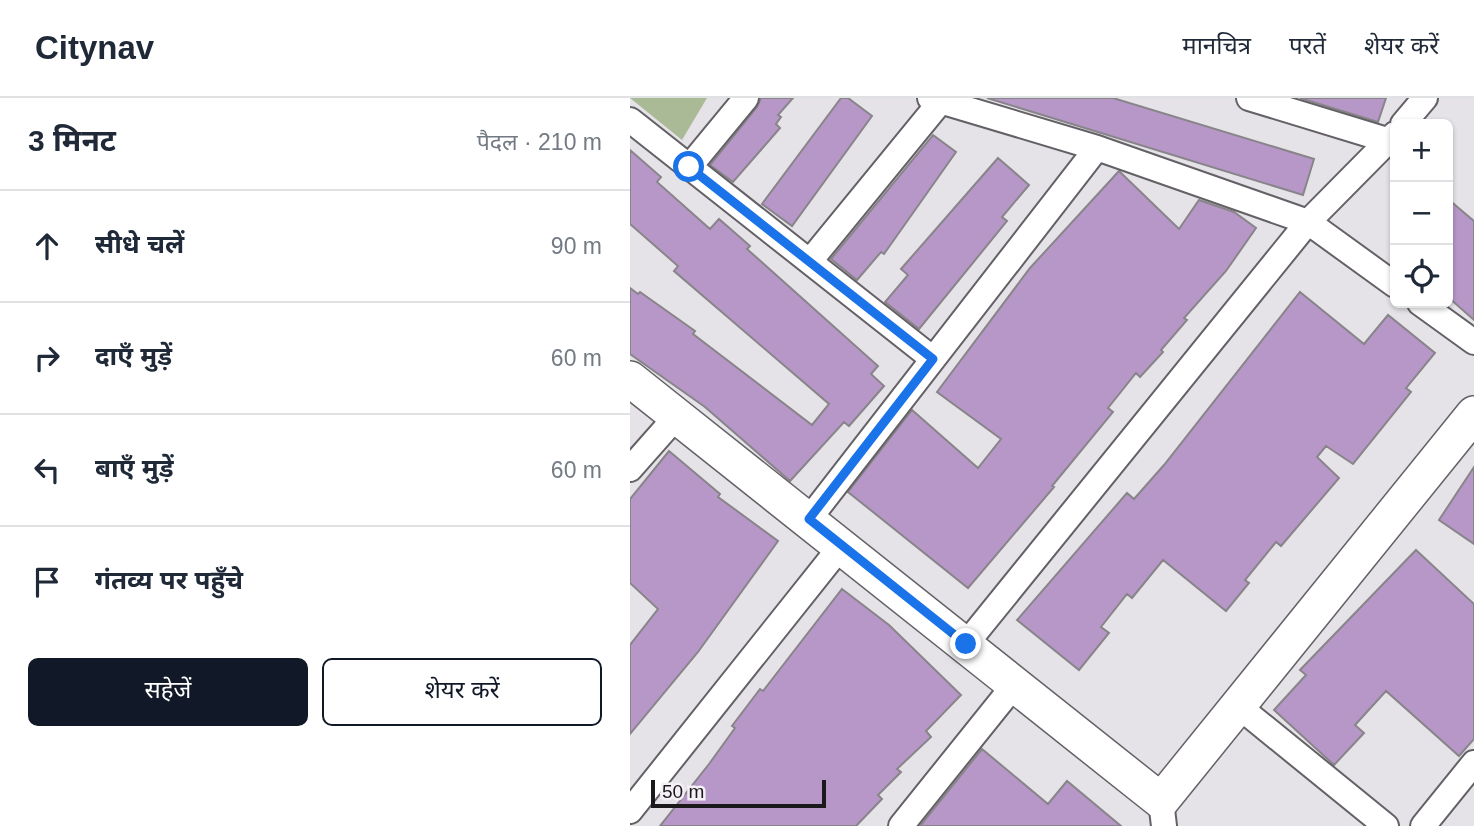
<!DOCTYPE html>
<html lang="hi">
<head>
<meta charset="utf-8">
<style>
  body { margin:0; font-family:Helvetica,"Noto Sans Devanagari",sans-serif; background:#f6f6f7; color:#1f2937 }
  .controls { position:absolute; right:21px; top:21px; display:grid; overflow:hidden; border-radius:10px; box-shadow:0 2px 5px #0004 }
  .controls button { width:63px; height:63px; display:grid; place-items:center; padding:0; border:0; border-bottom:2px solid #e0e1e3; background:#fff; color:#1f2937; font:35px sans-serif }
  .scale { position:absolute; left:21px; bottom:18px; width:175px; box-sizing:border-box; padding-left:7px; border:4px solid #1b191b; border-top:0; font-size:19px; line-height:24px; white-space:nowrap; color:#1b191b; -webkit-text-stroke:5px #f4f0f5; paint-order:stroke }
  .stop { position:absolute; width:21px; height:21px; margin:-16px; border:5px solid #1a73e8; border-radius:50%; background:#fff }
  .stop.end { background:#1a73e8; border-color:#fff; box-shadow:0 2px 7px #0008 }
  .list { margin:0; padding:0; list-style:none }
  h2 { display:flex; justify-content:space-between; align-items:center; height:91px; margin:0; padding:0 28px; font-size:30px }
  h2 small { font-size:23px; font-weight:400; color:#747a83 }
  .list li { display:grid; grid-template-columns:46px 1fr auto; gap:21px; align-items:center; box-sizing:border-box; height:112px; padding:0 28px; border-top:2px solid #e0e1e3 }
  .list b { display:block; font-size:26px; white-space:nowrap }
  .list em { font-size:23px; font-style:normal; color:#747a83 }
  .actions { display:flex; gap:14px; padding:21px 28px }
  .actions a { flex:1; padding:16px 0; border:2px solid #111827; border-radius:10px; text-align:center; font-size:24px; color:#111827 }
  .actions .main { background:#111827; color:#fff }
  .icon { flex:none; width:38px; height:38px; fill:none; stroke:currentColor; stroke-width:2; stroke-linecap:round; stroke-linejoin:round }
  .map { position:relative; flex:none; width:844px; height:728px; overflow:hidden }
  header { display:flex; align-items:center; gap:42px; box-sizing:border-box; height:98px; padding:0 35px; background:#fff; border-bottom:2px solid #e0e1e3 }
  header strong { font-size:33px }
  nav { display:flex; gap:38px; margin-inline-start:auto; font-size:24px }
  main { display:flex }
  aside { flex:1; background:#fff }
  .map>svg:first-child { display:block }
  .green { fill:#aaba96 }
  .building { fill:#b797c7; stroke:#88858a; stroke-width:2 }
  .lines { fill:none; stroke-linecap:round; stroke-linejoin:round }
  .street-casing { stroke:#646166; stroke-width:28 }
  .secondary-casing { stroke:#646166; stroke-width:38 }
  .street { stroke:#fff; stroke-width:24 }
  .secondary { stroke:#fff; stroke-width:35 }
  .route { stroke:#1a73e8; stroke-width:9 }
</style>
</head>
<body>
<header>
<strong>Citynav</strong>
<nav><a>मानचित्र</a><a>परतें</a><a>शेयर करें</a></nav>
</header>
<main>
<aside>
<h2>3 मिनट<small>पैदल · 210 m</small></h2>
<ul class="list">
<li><svg class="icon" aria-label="ahead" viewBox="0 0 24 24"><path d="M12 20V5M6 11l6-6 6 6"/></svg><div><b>सीधे चलें</b></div><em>90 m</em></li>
<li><svg class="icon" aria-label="right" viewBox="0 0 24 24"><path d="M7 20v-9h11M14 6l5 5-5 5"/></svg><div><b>दाएँ मुड़ें</b></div><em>60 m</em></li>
<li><svg class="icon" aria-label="left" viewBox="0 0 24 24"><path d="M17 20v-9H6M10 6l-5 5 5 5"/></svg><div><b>बाएँ मुड़ें</b></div><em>60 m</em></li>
<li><svg class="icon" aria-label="arrive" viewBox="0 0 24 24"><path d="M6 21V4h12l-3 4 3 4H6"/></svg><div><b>गंतव्य पर पहुँचे</b></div></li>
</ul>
<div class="actions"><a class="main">सहेजें</a><a>शेयर करें</a></div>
</aside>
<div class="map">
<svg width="844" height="728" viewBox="0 0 844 728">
  <rect width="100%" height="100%" fill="#e6e3e8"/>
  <path class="green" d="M 0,0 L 77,0 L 52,42 Z"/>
  <path class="building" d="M 131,0 L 163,0 L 148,17 L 151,19 L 146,26 L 150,30 L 103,84 L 80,67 L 127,9 Z
    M 211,0 L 218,0 L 242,18 L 162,128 L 132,106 Z
    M 357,0 L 483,0 L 684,61 L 673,97 Z
    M 670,0 L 756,0 L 748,24 Z
    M 303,37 L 326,54 L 254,156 L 251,154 L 227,182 L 201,161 Z
    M 0,52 L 31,79 L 27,84 L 80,131 L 89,121 L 120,148 L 117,151 L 248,268 L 241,276 L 254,288 L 219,328 L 214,324 L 160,383 L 75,309 L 0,256 L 0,190 L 8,196 L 10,194 L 65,233 L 63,236 L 182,327 L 199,306 L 44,173 L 48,168 L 0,126 Z
    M 368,60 L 399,87 L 372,119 L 377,123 L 289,231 L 255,204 L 278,177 L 271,171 Z
    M 489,73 L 549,131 L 569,102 L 604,114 L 626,130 L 596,173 L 554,220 L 557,222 L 531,252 L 533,254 L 510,279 L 506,275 L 478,310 L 483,314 L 422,388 L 424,389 L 338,490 L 218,394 L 282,312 L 348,370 L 371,341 L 307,294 L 400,170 Z
    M 818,101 L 844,123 L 844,222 L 818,199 Z
    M 670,194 L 734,246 L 758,217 L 805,255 L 776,290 L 781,294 L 723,366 L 696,348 L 687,359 L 709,380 L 651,448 L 646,444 L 615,482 L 619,485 L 596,513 L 533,462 L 502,500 L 497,496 L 471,529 L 479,535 L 449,572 L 387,522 L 497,395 L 504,401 L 534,367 Z
    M 39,353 L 90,396 L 88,399 L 148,443 L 68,554 L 0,636 L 0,547 L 28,511 L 0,485 L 0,401 Z
    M 844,369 L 844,446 L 809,422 Z
    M 786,452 L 844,506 L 844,641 L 829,658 L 756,593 L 725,627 L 734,635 L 704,667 L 644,612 L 676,577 L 670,572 Z
    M 212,491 L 259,527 L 331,597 L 296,633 L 301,639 L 267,671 L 271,674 L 248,697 L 252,701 L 226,728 L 30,728 L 79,666 L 105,630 L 102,628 L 130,591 L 133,593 Z
    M 352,651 L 418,706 L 437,683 L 491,728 L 290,728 Z"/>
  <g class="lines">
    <defs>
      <path id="street" d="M 300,0 L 467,50 L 678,124 L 765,187
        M 619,0 L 760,43
        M 0,22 L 303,261
        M 773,26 L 795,0
        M 60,68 L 116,0
        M 180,163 L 311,3
        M 790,205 L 844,244
        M 0,371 L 46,319
        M 179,421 L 467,50
        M 336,546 L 678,124 L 765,36
        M 607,607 L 756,728
        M 531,703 L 534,728
        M 0,713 L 212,447
        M 271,728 L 385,586
        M 793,728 L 844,665"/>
      <path id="secondary" d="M 0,281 L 531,703 L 844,316"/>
    </defs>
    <use href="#street" class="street-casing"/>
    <use href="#secondary" class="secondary-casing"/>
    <use href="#street" class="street"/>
    <use href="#secondary" class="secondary"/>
  </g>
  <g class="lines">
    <path class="route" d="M 59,69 L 303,261 L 179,421 L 336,546"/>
  </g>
</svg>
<div class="controls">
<button>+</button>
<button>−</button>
<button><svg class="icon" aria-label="locate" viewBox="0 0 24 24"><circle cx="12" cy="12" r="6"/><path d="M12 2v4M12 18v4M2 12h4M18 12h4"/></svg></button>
</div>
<div class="scale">50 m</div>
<div class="stop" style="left:59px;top:69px"></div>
<div class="stop end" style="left:336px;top:546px"></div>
</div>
</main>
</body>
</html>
